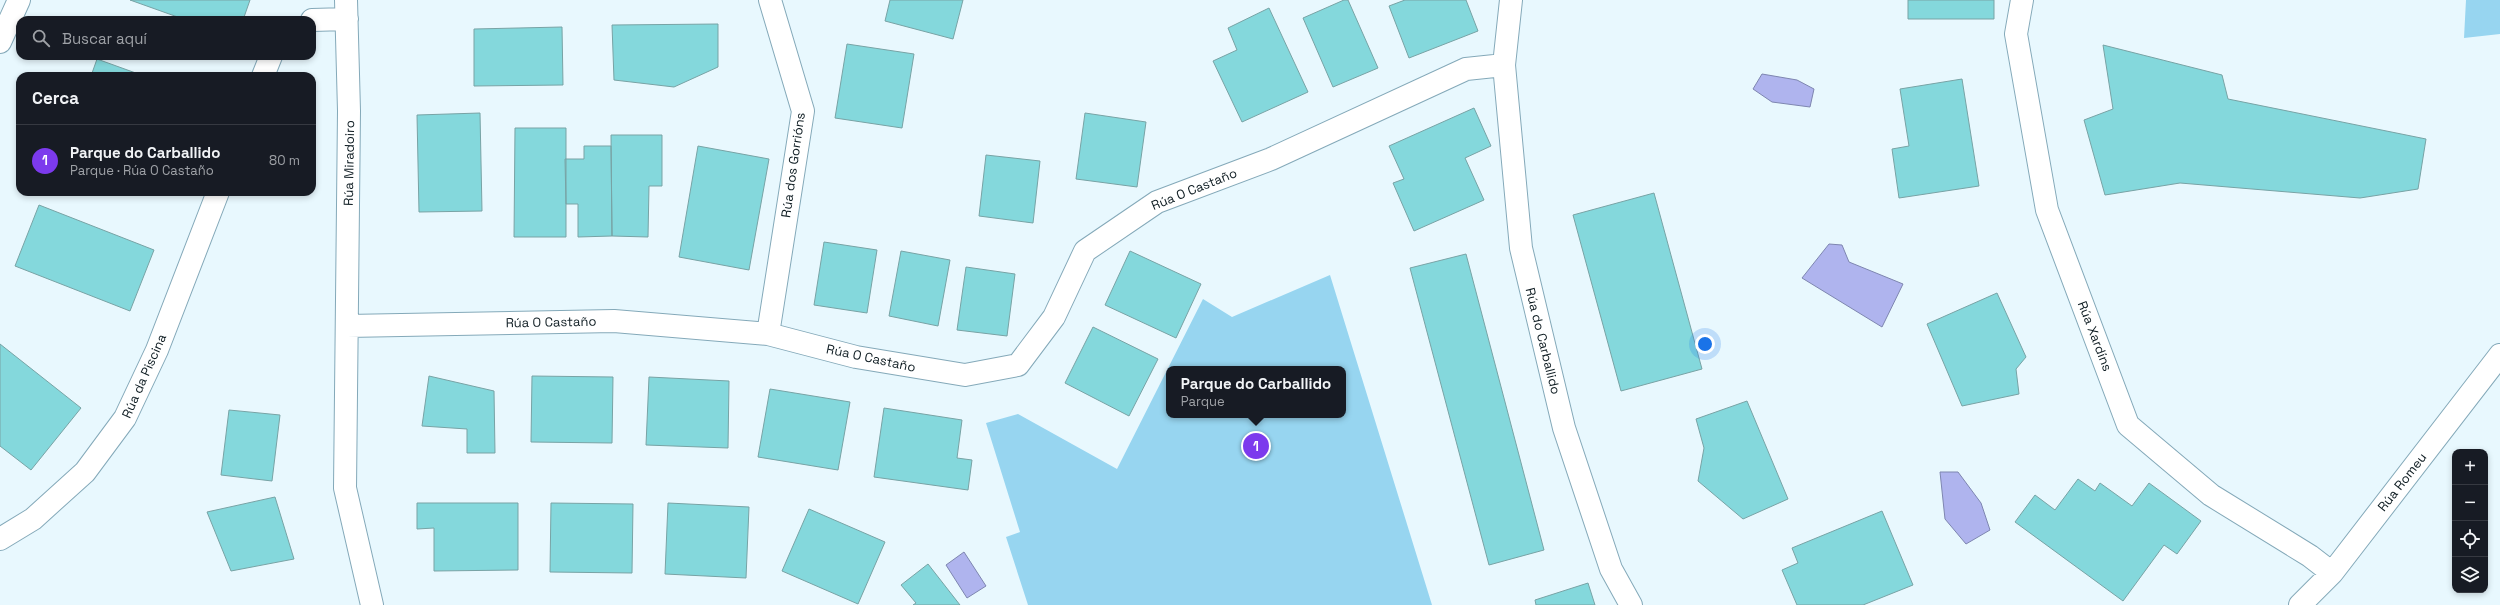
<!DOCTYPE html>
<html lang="es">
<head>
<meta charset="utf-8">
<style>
  body { margin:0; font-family:"Space Grotesk",sans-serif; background:#242831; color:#f1f3f6 }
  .controls { position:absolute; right:12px; bottom:12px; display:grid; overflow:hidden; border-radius:8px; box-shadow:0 2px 6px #0003 }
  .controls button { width:36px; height:36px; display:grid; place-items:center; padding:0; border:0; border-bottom:1px solid #363941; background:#171b24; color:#f1f3f6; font:20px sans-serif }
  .you { position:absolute; left:1705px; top:344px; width:14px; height:14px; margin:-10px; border:3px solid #fff; border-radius:50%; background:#1a73e8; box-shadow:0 0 0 6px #1a73e833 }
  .badge { display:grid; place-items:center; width:26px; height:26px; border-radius:50%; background:#7c3aed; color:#fff; font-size:13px; font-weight:700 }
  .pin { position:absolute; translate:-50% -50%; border:2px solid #fff; box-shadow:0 1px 4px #0006 }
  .popup { position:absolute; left:1166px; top:366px; width:180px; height:52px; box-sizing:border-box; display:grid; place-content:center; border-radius:8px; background:#171b24; filter:drop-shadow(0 1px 3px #0005); font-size:13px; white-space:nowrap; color:#9ea1a6 }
  .popup b { font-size:15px; color:#f1f3f6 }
  .popup::after { content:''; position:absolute; left:50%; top:100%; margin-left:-8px; border:8px solid transparent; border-top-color:#171b24 }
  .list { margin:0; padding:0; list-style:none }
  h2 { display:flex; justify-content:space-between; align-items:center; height:52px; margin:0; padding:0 16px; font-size:17px }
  h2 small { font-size:13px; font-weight:400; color:#9ea1a6 }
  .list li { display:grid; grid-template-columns:26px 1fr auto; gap:12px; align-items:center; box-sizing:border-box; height:72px; padding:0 16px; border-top:1px solid #363941 }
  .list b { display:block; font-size:15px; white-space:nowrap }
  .list p { margin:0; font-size:13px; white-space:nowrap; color:#9ea1a6 }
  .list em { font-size:13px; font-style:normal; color:#9ea1a6 }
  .icon { flex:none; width:22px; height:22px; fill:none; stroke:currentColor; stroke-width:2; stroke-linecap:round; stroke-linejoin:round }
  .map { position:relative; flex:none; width:2500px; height:605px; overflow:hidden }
  .search { position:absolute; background:#171b24; box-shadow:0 2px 6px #0003; left:16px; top:16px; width:300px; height:44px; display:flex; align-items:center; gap:10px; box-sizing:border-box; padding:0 14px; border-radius:12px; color:#9ea1a6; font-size:15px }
  .panel { position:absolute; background:#171b24; box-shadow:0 2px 6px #0003; left:16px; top:72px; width:300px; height:124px; border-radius:12px }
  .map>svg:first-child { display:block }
  .green { fill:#97d5f0; fill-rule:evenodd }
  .water { fill:#afb4ee; stroke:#7e86b0 }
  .building { fill:#84d8dc; stroke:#78a3a5 }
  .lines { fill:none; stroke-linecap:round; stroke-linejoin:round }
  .minor-casing { stroke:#84a9b9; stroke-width:24 }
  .minor { stroke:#fff; stroke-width:22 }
  .labels { text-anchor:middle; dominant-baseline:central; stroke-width:3; stroke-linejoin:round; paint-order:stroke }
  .street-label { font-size:13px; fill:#0d1b21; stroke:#fff }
</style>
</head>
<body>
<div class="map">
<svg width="2500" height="605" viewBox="0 0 2500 605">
  <rect width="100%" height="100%" fill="#e8f8fe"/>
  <path class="green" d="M 2466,0 L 2500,0 L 2500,34 L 2464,38 Z
    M 1330,275 L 1432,605 L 1028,605 L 1006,537 L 1020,532 L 986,423 L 1018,414 L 1117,469 L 1203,299 L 1232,317 ZM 1169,369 L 1343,369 L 1343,415 L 1169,415 Z"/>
  <path class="water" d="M 1762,74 L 1797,80 L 1814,89 L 1810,107 L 1772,102 L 1753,89 Z
    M 1829,244 L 1842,245 L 1849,262 L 1903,284 L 1882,327 L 1802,278 Z
    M 1940,472 L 1958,472 L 1981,503 L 1990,530 L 1966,544 L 1945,519 Z
    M 964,552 L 986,586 L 967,598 L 946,565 Z"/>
  <path class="building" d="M 130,0 L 250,0 L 243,20 L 186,20 Z
    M 890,0 L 963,0 L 953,39 L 885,21 Z
    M 1344,0 L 1348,0 L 1378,68 L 1333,87 L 1303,18 Z
    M 1405,0 L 1466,0 L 1478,31 L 1409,58 L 1389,6 Z
    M 1908,0 L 1994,0 L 1994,19 L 1908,19 Z
    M 1269,8 L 1308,92 L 1242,122 L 1213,61 L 1237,50 L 1228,28 Z
    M 718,24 L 718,67 L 674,87 L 614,80 L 612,25 Z
    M 562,27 L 563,85 L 474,86 L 474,29 Z
    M 847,44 L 914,54 L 902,128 L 835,118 Z
    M 2103,45 L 2222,75 L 2228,99 L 2426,139 L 2418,189 L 2360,198 L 2180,183 L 2105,195 L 2084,120 L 2113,109 Z
    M 97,59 L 144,76 L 91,76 Z
    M 1962,79 L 1979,186 L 1899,198 L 1892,149 L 1909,146 L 1900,89 Z
    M 1474,108 L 1491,146 L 1465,158 L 1484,200 L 1414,231 L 1393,183 L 1404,179 L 1389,146 Z
    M 480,113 L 482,211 L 419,212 L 417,115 Z
    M 1085,113 L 1146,122 L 1137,187 L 1076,179 Z
    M 515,128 L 566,128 L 566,237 L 514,237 Z
    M 611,135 L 662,135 L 662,186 L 649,186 L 648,237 L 612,236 Z
    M 584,146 L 611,146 L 612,236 L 578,237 L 578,204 L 566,204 L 565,159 L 584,159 Z
    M 698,146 L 769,159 L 749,270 L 679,257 Z
    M 986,155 L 1040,161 L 1033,223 L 979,216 Z
    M 1654,193 L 1702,369 L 1621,391 L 1573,215 Z
    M 39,205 L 154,250 L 130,311 L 15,266 Z
    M 824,242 L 877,250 L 867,313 L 814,305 Z
    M 901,251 L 950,260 L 938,326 L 889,316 Z
    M 1130,251 L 1201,284 L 1176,338 L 1105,305 Z
    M 1466,254 L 1544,550 L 1489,565 L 1410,268 Z
    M 966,267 L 1015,274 L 1007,336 L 957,330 Z
    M 1997,293 L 2026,357 L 2016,369 L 2019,394 L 1962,406 L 1927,324 Z
    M 1093,327 L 1158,359 L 1129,416 L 1065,383 Z
    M 0,344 L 81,408 L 31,470 L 0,446 Z
    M 429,376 L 494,391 L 495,453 L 467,453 L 467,429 L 422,426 Z
    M 532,376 L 613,377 L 612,443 L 531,442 Z
    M 649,377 L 729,381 L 728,448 L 646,445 Z
    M 770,389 L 850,402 L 838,470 L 758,457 Z
    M 1747,401 L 1788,499 L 1743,519 L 1698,481 L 1704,448 L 1696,419 Z
    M 884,408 L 962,420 L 957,458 L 972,460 L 968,490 L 874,477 Z
    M 229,410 L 280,415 L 272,481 L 221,475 Z
    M 2078,479 L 2095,491 L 2100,483 L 2132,506 L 2149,483 L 2201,521 L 2177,554 L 2164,545 L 2123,601 L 2015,522 L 2035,495 L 2055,510 Z
    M 275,497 L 294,559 L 231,571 L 207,512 Z
    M 417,503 L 518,503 L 518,570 L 434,571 L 434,528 L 417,529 Z
    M 551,503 L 633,504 L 632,573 L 550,572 Z
    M 668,503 L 749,507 L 746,578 L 665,574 Z
    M 809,509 L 885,542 L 858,604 L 782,571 Z
    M 1882,511 L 1913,585 L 1863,605 L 1797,605 L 1782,570 L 1798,563 L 1792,548 Z
    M 928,564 L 960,605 L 913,605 L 916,603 L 901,585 Z
    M 1588,583 L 1595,605 L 1536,605 L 1535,600 Z"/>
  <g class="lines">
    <defs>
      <path id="minor" d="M 346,0 L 349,111 L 345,488 L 372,605
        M 1511,0 L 1504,65 L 1521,248 L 1564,428 L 1611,569 L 1631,605
        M 2022,0 L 2016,34 L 2047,210 L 2128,425 L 2211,495 L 2310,556 L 2332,573
        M 312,20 L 347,19
        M 0,42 L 19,0
        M 263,76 L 271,56
        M 347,326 L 614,321 L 768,334 L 856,357 L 965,375 L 1018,365 L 1054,317 L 1085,251 L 1157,202 L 1271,159 L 1466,69 L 1504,65
        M 768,334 L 803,111 L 770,0
        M 0,539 L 33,519 L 85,472 L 125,418 L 157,350 L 218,192
        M 2300,605 L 2332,573 L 2500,355"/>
    </defs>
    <use href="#minor" class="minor-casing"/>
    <use href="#minor" class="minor"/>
  </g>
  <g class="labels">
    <g class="street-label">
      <text transform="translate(349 163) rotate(-89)">Rúa Miradoiro</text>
      <text transform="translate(793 165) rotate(-82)">Rúa dos Gorrións</text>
      <text transform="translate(1194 189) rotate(-22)">Rúa O Castaño</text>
      <text transform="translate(551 322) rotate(-1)">Rúa O Castaño</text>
      <text transform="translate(2095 336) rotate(69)">Rúa Xardíns</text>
      <text transform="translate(1543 341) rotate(76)">Rúa do Carballido</text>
      <text transform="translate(871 358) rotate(12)">Rúa O Castaño</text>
      <text transform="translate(144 376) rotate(-66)">Rúa da Piscina</text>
      <text transform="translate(2402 482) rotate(-52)">Rúa Romeu</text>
    </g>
  </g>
</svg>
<div class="controls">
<button>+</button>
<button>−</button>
<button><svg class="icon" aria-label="locate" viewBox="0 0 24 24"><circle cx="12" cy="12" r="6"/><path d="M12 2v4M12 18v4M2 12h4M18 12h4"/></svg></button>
<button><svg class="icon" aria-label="layers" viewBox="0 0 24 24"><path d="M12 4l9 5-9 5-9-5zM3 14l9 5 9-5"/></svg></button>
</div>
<div class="you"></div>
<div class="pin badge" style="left:1256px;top:446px">1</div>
<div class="popup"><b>Parque do Carballido</b>Parque</div>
<div class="search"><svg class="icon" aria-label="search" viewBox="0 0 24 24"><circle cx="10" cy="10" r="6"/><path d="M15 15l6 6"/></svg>Buscar aquí</div>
<section class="panel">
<h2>Cerca<small></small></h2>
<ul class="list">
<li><span class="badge">1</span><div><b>Parque do Carballido</b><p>Parque · Rúa O Castaño</p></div><em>80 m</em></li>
</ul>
</section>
</div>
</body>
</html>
